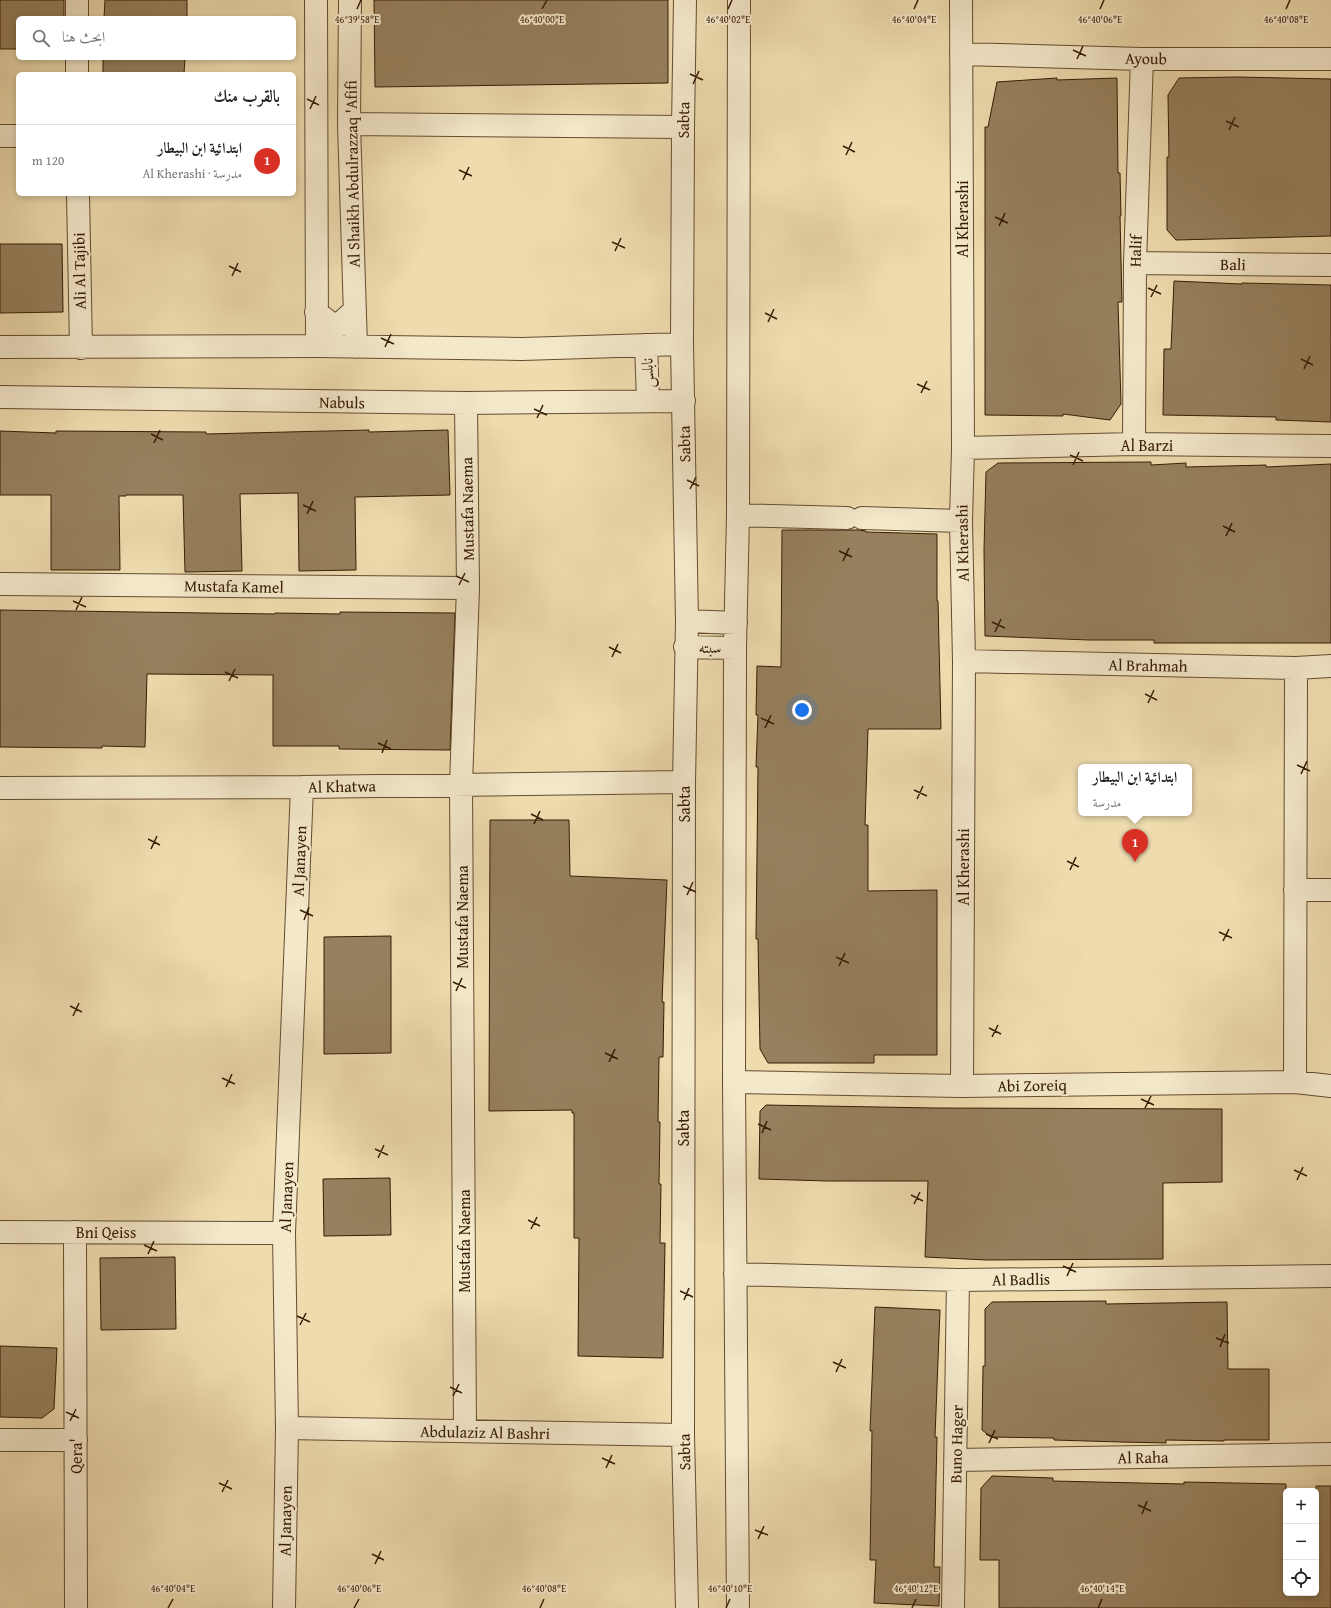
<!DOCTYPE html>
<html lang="ar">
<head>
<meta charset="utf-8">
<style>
  body { margin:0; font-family:"Gentium Book Plus",Amiri,serif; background:#f2f2f2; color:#222; direction:rtl }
  .controls { position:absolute; right:12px; bottom:12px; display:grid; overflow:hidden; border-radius:6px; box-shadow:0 2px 6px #0003 }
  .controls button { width:36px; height:36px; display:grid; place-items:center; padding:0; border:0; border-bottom:1px solid #e0e0e0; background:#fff; color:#222; font:20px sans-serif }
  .you { position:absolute; left:802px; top:710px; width:14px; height:14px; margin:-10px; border:3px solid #fff; border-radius:50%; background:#1a73e8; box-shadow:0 0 0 6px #1a73e833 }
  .badge { display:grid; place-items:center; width:26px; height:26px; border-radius:50%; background:#d93025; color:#fff; font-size:13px; font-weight:700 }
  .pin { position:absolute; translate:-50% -33px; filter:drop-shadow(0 1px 2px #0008) }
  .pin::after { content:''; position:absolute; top:21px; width:14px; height:12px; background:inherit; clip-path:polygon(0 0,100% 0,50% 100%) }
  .popup { position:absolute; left:1078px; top:764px; width:114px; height:52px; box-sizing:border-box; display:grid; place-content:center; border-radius:6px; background:#fff; filter:drop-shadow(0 1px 3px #0005); font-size:13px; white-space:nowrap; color:#767676 }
  .popup b { font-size:15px; color:#222 }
  .popup::after { content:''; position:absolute; left:50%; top:100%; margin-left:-8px; border:8px solid transparent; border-top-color:#fff }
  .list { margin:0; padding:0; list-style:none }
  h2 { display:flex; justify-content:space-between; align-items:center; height:52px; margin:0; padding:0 16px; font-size:17px }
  h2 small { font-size:13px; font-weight:400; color:#767676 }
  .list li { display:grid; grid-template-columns:26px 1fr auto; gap:12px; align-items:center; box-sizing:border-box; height:72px; padding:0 16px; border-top:1px solid #e0e0e0 }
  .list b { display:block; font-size:15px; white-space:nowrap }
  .list p { margin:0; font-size:13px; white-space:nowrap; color:#767676 }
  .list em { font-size:13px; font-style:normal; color:#767676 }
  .icon { flex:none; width:22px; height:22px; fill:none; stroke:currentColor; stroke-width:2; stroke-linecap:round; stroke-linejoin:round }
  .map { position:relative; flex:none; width:1331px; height:1608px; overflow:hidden; direction:ltr }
  .search { position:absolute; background:#fff; box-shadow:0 2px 6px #0003; left:16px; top:16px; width:280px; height:44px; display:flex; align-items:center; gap:10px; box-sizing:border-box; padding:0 14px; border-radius:6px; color:#767676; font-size:15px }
  .panel { position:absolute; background:#fff; box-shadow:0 2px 6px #0003; left:16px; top:72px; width:280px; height:124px; border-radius:6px; direction:rtl }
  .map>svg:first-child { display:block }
  .building { fill:#96805d; stroke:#361c04 }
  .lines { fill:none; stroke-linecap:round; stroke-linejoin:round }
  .minor-casing { stroke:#644c2f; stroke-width:24 }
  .minor { stroke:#f4e8cb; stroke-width:22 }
  .ticks { fill:none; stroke:#361c04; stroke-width:1.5 }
  .labels { text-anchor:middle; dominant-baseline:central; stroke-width:4; stroke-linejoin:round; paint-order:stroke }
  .street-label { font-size:16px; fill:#361c04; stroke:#f4e8cb }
  .ticks-label { font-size:10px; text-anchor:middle; fill:#361c04; stroke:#f4e8cb; stroke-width:4; stroke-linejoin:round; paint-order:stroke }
</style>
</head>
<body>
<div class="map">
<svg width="1331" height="1608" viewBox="0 0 1331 1608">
  <rect width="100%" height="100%" fill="#eedcaf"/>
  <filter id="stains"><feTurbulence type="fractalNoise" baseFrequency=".005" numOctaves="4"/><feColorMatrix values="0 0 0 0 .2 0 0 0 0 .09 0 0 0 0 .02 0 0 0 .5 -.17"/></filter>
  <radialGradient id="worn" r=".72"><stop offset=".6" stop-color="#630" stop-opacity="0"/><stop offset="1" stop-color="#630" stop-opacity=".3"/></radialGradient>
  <path class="building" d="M 0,0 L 64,0 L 64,18 L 18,18 L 18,49 L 0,49 Z
    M 105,0 L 187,0 L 187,18 L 104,18 Z
    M 374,0 L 668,0 L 668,83 L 375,87 Z
    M 103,58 L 185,58 L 184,74 L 103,74 Z
    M 1237,77 L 1331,79 L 1331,236 L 1176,240 L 1167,230 L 1167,157 L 1169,157 L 1168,95 L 1179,78 Z
    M 1057,78 L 1057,80 L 1117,78 L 1118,173 L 1120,173 L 1121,216 L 1120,216 L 1122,302 L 1118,302 L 1121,404 L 1110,420 L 1063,414 L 1063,416 L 985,415 L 985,127 L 988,127 L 997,82 Z
    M 0,244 L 62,244 L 63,312 L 0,313 Z
    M 1174,281 L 1242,284 L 1242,283 L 1331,285 L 1331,422 L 1276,420 L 1276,417 L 1163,415 L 1164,349 L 1171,349 Z
    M 369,430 L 369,432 L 448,430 L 450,495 L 355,497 L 356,570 L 299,571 L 298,493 L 240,494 L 242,571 L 185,572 L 183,495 L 126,495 L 126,496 L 119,496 L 120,570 L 51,570 L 51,495 L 0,495 L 0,431 L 56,433 L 56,431 L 206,432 L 206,434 Z
    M 1151,462 L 1151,465 L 1186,463 L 1186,467 L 1266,465 L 1266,467 L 1331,464 L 1331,643 L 1154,643 L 1154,640 L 1089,640 L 985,636 L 984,550 L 986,472 L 998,463 Z
    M 782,530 L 859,530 L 866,531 L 866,532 L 937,534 L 937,601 L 938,601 L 941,729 L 868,729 L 865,825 L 868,825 L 868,891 L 937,890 L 937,1055 L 874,1055 L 874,1063 L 768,1063 L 760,1049 L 758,939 L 756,939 L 758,767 L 756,767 L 758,715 L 756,715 L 757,666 L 781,667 Z
    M 0,610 L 275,614 L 275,613 L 340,614 L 340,612 L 455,613 L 450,750 L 339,749 L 339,746 L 273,746 L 273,675 L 147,674 L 145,747 L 102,746 L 102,748 L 0,747 Z
    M 490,820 L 569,820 L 570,876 L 667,880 L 662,1002 L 664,1002 L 663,1057 L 659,1057 L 658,1122 L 660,1122 L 659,1184 L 661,1184 L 660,1243 L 665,1243 L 663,1358 L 578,1356 L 579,1238 L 574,1238 L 574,1113 L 572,1113 L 572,1110 L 489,1111 Z
    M 391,936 L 391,1053 L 324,1054 L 324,937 Z
    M 766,1105 L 935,1108 L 1222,1109 L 1222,1182 L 1163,1183 L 1163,1259 L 987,1260 L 925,1257 L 928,1181 L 828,1181 L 759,1179 L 760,1111 Z
    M 390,1178 L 391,1235 L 324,1236 L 323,1179 Z
    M 175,1257 L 176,1329 L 101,1330 L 100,1258 Z
    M 1106,1301 L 1106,1304 L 1227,1302 L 1228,1369 L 1269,1369 L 1269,1440 L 1224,1440 L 1224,1441 L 1166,1440 L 1166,1443 L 1121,1442 L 1054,1440 L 1054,1438 L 991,1437 L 982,1430 L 983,1366 L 985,1366 L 985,1309 L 992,1302 Z
    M 875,1307 L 940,1310 L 935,1437 L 937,1437 L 934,1567 L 940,1567 L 939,1606 L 874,1603 L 876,1560 L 870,1560 L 872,1431 L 870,1431 Z
    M 0,1346 L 57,1348 L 54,1409 L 42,1418 L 0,1417 Z
    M 992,1476 L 1053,1478 L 1053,1481 L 1184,1484 L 1184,1482 L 1286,1484 L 1286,1593 L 1316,1593 L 1316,1486 L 1331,1486 L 1331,1608 L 999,1608 L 999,1560 L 980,1560 L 981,1488 Z"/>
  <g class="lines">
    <defs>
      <path id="minor" d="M 316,0 L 317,346
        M 350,0 L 349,124 L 356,347
        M 685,0 L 683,127 L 682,344 L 687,621 L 684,782 L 683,1435 L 687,1608
        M 961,0 L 963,448 L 961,521 L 964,661 L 962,1086
        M 77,18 L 77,0
        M 961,54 L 1142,59 L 1331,59
        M 77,74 L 77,58
        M 349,124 L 683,127
        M 0,136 L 18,136
        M 78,194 L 81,348
        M 1135,263 L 1331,265
        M 316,312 L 336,327 L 355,310
        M 646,345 L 648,400
        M 0,347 L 317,346 L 522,349 L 682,344
        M 0,397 L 466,403 L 684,401
        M 1134,444 L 1135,263 L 1142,59
        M 963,448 L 1134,444 L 1331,446
        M 738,515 L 847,518
        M 862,518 L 961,521
        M 0,584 L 468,588
        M 687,621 L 736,623
        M 685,647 L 735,648
        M 964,661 L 1296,668 L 1331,666
        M 0,788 L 302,787 L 684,782
        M 1295,890 L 1331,890
        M 734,1082 L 962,1086 L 1295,1082 L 1331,1086
        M 1295,1082 L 1296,668
        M 0,1232 L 284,1233
        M 75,1232 L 76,1608
        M 735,1274 L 958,1280 L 1331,1276
        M 287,1428 L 683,1435
        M 465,1431 L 461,784 L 468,588 L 466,403
        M 0,1440 L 76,1440
        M 956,1460 L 1331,1454
        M 284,1608 L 287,1428 L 284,1233 L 302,787
        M 738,1608 L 734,1082 L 735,648 L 738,515 L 739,0
        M 953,1608 L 958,1280"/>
    </defs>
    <use href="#minor" class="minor-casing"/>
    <use href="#minor" class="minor"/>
  </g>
  <path class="ticks" d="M 357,9 L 361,0M 542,9 L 547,0M 728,9 L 732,0M 914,9 L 918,0M 1100,9 L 1104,0M 1286,9 L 1290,0M 1073,50 L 1086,56M 1077,59 L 1083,46M 690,74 L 703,80M 693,84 L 699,71M 307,99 L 319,105M 310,109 L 316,96M 1226,121 L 1239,127M 1229,130 L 1235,117M 843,146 L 855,152M 846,155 L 852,142M 459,170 L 472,176M 463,180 L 469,167M 995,217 L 1008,223M 999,226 L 1005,213M 612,242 L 625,248M 615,251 L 621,238M 229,266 L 241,272M 232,276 L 238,263M 1148,288 L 1161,294M 1151,297 L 1157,285M 765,313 L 777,319M 768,322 L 774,309M 381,338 L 394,344M 385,347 L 391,334M 1301,359 L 1313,365M 1304,369 L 1310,356M 917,384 L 930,390M 921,393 L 927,381M 534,409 L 547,415M 537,418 L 543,405M 151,434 L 163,440M 154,443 L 160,430M 1070,455 L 1083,461M 1073,465 L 1079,452M 687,480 L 699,486M 690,489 L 696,477M 303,505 L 316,511M 307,514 L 313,501M 1223,526 L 1235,532M 1226,536 L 1232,523M 839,551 L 852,557M 843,561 L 849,548M 456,576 L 469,582M 459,585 L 465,573M 73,601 L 86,607M 76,610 L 82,597M 992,622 L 1005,628M 995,632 L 1001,619M 609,647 L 621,653M 612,657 L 618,644M 225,672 L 238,678M 229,681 L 235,669M 1145,694 L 1157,700M 1148,703 L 1154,690M 761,718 L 774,724M 765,728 L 771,715M 378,743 L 391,749M 382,753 L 387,740M 1297,765 L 1310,771M 1301,774 L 1307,761M 914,790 L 927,796M 917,799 L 923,786M 531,814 L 543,820M 534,824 L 540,811M 148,839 L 160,845M 151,849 L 157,836M 1067,861 L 1079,867M 1070,870 L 1076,857M 683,886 L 696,892M 687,895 L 693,882M 300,910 L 313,916M 304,920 L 309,907M 1219,932 L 1232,938M 1223,941 L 1229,929M 836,957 L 849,963M 839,966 L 845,953M 453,982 L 466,988M 456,991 L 462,978M 70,1006 L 82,1012M 73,1016 L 79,1003M 989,1028 L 1001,1034M 992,1037 L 998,1025M 605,1053 L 618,1059M 609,1062 L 615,1049M 222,1078 L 235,1084M 226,1087 L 232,1074M 1141,1099 L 1154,1105M 1145,1108 L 1151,1096M 758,1124 L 771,1130M 762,1133 L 767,1121M 375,1149 L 388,1155M 378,1158 L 384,1145M 1294,1170 L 1307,1176M 1297,1180 L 1303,1167M 911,1195 L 923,1201M 914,1204 L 920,1192M 528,1220 L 540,1226M 531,1229 L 537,1217M 144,1245 L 157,1251M 148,1254 L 154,1241M 1063,1266 L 1076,1272M 1067,1276 L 1073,1263M 680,1291 L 693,1297M 684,1300 L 689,1288M 297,1316 L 310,1322M 300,1325 L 306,1313M 1216,1338 L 1229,1343M 1220,1347 L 1225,1334M 833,1362 L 846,1368M 836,1372 L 842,1359M 450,1387 L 462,1393M 453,1396 L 459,1384M 66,1412 L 79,1418M 70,1421 L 76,1409M 986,1434 L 998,1439M 989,1443 L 995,1430M 602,1458 L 615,1464M 606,1468 L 612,1455M 219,1483 L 232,1489M 222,1492 L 228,1480M 1138,1505 L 1151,1511M 1142,1514 L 1147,1501M 755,1530 L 768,1535M 758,1539 L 764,1526M 372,1554 L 384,1560M 375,1564 L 381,1551M 168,1608 L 173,1599M 354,1608 L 359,1599M 540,1608 L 544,1599M 726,1608 L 730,1599M 912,1608 L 916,1599M 1098,1608 L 1102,1599"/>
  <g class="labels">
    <g class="street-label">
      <text transform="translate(1146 58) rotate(1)">Ayoub</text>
      <text transform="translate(683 120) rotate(-89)">Sabta</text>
      <text transform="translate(352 174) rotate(-91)">Al Shaikh Abdulrazzaq 'Afifi</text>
      <text transform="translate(962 219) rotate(-90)">Al Kherashi</text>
      <text transform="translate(1135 251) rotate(-88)">Halif</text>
      <text transform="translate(1233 264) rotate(1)">Bali</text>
      <text transform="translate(79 271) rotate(-91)">Ali Al Tajibi</text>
      <text transform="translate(647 373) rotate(-92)">نابلس</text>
      <text transform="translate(342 402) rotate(1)">Nabuls</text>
      <text transform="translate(684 444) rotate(-91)">Sabta</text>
      <text x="1147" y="445">Al Barzi</text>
      <text transform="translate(467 509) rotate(-91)">Mustafa Naema</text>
      <text transform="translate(962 543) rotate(-91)">Al Kherashi</text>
      <text transform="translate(234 586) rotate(1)">Mustafa Kamel</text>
      <text transform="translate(710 647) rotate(1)">سبته</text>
      <text transform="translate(1148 665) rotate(1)">Al Brahmah</text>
      <text transform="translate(342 786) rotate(-1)">Al Khatwa</text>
      <text transform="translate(684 804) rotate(-90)">Sabta</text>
      <text transform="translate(299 861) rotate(-88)">Al Janayen</text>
      <text transform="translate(963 867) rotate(-90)">Al Kherashi</text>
      <text transform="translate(462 917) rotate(-90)">Mustafa Naema</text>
      <text transform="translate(1032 1085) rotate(-1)">Abi Zoreiq</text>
      <text transform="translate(683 1128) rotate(-90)">Sabta</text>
      <text transform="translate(286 1197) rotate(-88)">Al Janayen</text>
      <text x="106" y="1232">Bni Qeiss</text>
      <text transform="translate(464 1241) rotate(-90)">Mustafa Naema</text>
      <text transform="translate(1021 1279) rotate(-1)">Al Badlis</text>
      <text transform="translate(485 1432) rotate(1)">Abdulaziz Al Bashri</text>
      <text transform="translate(956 1444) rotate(-89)">Buno Hager</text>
      <text transform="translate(684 1452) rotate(-91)">Sabta</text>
      <text transform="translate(76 1456) rotate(-90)">Qera'</text>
      <text transform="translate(1143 1457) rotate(-1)">Al Raha</text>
      <text transform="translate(285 1521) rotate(-89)">Al Janayen</text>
    </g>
  </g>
  <g class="ticks-label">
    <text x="357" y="23">46°39'58"E</text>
    <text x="542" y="23">46°40'00"E</text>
    <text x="728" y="23">46°40'02"E</text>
    <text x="914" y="23">46°40'04"E</text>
    <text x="1100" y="23">46°40'06"E</text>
    <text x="1286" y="23">46°40'08"E</text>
    <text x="173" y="1592">46°40'04"E</text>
    <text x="359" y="1592">46°40'06"E</text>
    <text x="544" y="1592">46°40'08"E</text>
    <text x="730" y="1592">46°40'10"E</text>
    <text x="916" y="1592">46°40'12"E</text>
    <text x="1102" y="1592">46°40'14"E</text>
  </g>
  <rect width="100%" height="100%" filter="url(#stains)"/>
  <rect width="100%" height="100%" fill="url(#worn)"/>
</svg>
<div class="controls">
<button>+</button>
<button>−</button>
<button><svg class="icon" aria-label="locate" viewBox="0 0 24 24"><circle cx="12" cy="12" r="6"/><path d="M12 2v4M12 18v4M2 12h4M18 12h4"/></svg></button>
</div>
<div class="you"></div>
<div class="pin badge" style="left:1135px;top:862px">1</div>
<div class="popup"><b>ابتدائية ابن البيطار</b>مدرسة</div>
<div class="search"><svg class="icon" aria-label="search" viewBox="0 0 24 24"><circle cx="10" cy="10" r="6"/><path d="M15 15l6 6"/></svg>ابحث هنا</div>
<section class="panel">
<h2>بالقرب منك<small></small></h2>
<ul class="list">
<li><span class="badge">1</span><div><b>ابتدائية ابن البيطار</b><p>مدرسة · Al Kherashi</p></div><em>120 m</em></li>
</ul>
</section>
</div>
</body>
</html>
